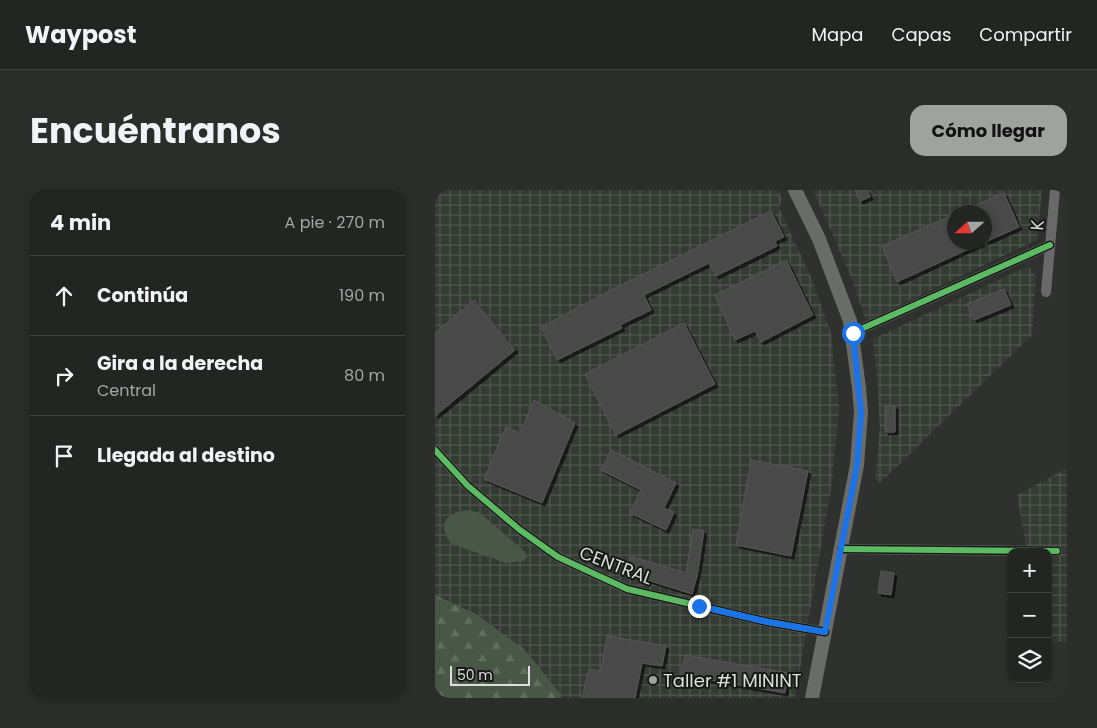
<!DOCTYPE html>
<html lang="es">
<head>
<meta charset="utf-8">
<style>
  body { margin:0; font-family:Poppins,sans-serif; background:#2b2d2b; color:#f1f3f6 }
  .controls { position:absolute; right:15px; bottom:15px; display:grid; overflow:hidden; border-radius:10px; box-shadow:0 2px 8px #0003 }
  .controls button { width:45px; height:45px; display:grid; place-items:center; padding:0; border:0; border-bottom:1px solid #404241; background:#232523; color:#f1f3f6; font:25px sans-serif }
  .compass { position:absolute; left:512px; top:15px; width:45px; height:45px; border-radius:50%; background:#232523; box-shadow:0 2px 8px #0003; rotate:249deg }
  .scale { position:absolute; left:15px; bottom:12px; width:80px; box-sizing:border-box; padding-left:5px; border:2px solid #dcdfdc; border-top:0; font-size:14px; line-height:18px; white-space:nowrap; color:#dcdfdc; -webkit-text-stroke:4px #171917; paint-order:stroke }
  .stop { position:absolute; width:15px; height:15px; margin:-11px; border:4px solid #1a73e8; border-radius:50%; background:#fff }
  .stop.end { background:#1a73e8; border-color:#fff; box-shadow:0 1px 5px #0008 }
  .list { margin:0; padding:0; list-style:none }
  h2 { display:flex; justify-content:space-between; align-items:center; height:65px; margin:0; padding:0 20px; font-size:21px }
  h2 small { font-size:16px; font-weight:400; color:#a3a5a6 }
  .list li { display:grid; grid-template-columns:32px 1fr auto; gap:15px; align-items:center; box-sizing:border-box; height:80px; padding:0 20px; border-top:1px solid #404241 }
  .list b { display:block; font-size:19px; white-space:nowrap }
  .list p { margin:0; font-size:16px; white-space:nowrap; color:#a3a5a6 }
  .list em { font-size:16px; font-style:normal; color:#a3a5a6 }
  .icon { flex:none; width:28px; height:28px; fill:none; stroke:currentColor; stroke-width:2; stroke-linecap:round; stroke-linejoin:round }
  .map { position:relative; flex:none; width:632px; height:508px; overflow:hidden; border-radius:15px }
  header { display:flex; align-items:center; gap:30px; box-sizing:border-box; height:70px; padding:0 25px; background:#232523; border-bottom:1px solid #404241 }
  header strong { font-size:24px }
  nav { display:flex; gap:28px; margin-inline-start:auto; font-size:18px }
  .intro { display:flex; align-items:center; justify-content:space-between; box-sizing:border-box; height:120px; padding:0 30px }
  h1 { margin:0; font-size:35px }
  .button { padding:12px 22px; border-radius:15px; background:#9fa29f; color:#111; font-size:18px; font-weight:700 }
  main { display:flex; gap:30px; padding:0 30px }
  aside { flex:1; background:#232523; border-radius:15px; box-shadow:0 2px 8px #0003 }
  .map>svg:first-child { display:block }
  .industrial { fill:url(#industrial-grid); fill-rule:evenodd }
  .grass { fill:#485746 }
  .forest { fill:url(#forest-firs) }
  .building { fill:#484a48; stroke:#565756; filter:url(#shadow) }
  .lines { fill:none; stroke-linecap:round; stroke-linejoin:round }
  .street { stroke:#696969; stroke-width:10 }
  .secondary { stroke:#6a6c6a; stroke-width:14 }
  .cycleway-casing { stroke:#171917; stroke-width:9 }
  .cycleway { stroke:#5cba63; stroke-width:6 }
  .route { stroke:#1a73e8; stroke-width:6 }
  .poi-dot { fill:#9fa29f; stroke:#171917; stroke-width:2 }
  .labels { text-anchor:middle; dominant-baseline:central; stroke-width:4; stroke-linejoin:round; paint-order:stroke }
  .street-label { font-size:18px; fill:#dcdfdc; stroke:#171917 }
  .poi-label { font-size:18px; fill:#dcdfdc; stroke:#171917; text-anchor:start }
</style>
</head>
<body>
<header>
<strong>Waypost</strong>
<nav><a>Mapa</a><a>Capas</a><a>Compartir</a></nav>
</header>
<div class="intro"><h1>Encuéntranos</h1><a class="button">Cómo llegar</a></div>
<main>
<aside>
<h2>4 min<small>A pie · 270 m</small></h2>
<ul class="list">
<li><svg class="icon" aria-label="ahead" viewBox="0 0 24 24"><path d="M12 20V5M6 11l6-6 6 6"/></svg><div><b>Continúa</b></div><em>190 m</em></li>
<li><svg class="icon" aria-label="right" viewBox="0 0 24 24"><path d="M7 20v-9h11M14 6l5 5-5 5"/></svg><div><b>Gira a la derecha</b><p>Central</p></div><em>80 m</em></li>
<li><svg class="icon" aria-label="arrive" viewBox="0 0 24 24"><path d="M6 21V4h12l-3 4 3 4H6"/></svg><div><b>Llegada al destino</b></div></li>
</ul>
</aside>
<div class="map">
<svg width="632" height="508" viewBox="0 0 632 508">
  <defs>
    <pattern id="industrial-grid" width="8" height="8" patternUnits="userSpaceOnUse" patternTransform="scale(1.25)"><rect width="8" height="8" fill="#343b33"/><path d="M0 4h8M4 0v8" fill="none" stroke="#515750"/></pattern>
    <pattern id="forest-firs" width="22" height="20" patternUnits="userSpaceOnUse" patternTransform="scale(1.25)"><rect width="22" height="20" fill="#485746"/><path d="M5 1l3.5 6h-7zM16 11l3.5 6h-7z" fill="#626f60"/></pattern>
    <filter id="shadow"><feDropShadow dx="3" dy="3" stdDeviation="0" flood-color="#0009"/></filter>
  </defs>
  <rect width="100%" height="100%" fill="#2f312f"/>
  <path class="industrial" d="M 0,0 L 343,0 L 347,9 L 344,18 L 376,87 L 396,143 L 404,218 L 397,292 L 360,508 L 0,508 Z
    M 378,0 L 607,0 L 602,50 L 431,131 L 417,89 ZM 520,22 L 550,22 L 550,52 L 520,52 Z
    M 593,76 L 599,81 L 601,89 L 597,145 L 445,293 L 440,289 L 445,238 L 442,191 L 438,149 Z
    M 632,278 L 632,452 L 613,452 L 613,362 L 592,362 L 582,305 Z"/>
  <path class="grass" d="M 34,320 L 45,323 L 89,361 L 92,366 L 89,371 L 71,373 L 17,354 L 11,346 L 9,338 L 11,329 L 21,322 Z"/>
  <path class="forest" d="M 0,405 L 41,424 L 90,460 L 126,505 L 126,508 L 0,508 Z"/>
  <path class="building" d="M 420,0 L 432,0 L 435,7 L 425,11 Z
    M 569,3 L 584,37 L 550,52 L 550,22 L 524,22 Z
    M 336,21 L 349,47 L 340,51 L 342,56 L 281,86 L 274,73 L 209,105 L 216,120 L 185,135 L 187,138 L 122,170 L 106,137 L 178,99 Z
    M 520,24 L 520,52 L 549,52 L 462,92 L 447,56 Z
    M 351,70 L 378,125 L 326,152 L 320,141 L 300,150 L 280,105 Z
    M 569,99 L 576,115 L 539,130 L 532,114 Z
    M 39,110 L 80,160 L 0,226 L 0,143 Z
    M 249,133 L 280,194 L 181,245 L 150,184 Z
    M 99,210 L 140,233 L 107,313 L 49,289 L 71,237 L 85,243 Z
    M 450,216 L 460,216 L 460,242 L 450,242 Z
    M 176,260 L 241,293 L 229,318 L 239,322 L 231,340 L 195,323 L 206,300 L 166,280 Z
    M 316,270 L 373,281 L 356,366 L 301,355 Z
    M 258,339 L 269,341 L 262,386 L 257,404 L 190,383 L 195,366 L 251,383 Z
    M 446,381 L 459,383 L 456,405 L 443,403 Z
    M 172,446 L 231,456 L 227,476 L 207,473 L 200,508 L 147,508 L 154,479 L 166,481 Z
    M 250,465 L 353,483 L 350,503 L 246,485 Z"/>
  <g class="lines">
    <path class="street" d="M 611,102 L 620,0
      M 417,143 L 615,55
      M 0,260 L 33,296 L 85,340 L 123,367 L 166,387 L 192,399 L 333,432 L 390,442
      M 407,359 L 622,361"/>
    <path class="secondary" d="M 360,0 L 384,49 L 415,131 L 424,198 L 426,222 L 422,275 L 377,508"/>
    <defs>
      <path id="cycleway" d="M 417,143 L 615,55
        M 0,260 L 33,296 L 85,340 L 123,367 L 166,387 L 192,399 L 333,432 L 390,442
        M 407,359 L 622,361"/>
    </defs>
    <use href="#cycleway" class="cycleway-casing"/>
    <use href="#cycleway" class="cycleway"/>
  </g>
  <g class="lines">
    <path class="route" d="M 264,416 L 333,432 L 390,442 L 422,275 L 426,222 L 418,143"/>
  </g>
  <circle class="poi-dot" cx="218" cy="490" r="5"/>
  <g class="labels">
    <g class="street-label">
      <text transform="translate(602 35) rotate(-85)">K</text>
      <text transform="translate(181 375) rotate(21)">CENTRAL</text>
    </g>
    <g class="poi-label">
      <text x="228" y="490">Taller #1 MININT</text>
    </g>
  </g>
</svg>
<div class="controls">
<button>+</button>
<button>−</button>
<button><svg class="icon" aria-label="layers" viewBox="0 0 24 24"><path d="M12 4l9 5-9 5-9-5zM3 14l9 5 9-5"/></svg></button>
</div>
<svg class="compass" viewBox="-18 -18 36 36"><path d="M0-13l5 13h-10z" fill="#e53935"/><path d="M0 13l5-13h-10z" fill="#a3a5a6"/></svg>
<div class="scale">50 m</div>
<div class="stop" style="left:418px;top:143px"></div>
<div class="stop end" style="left:264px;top:416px"></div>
</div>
</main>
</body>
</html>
